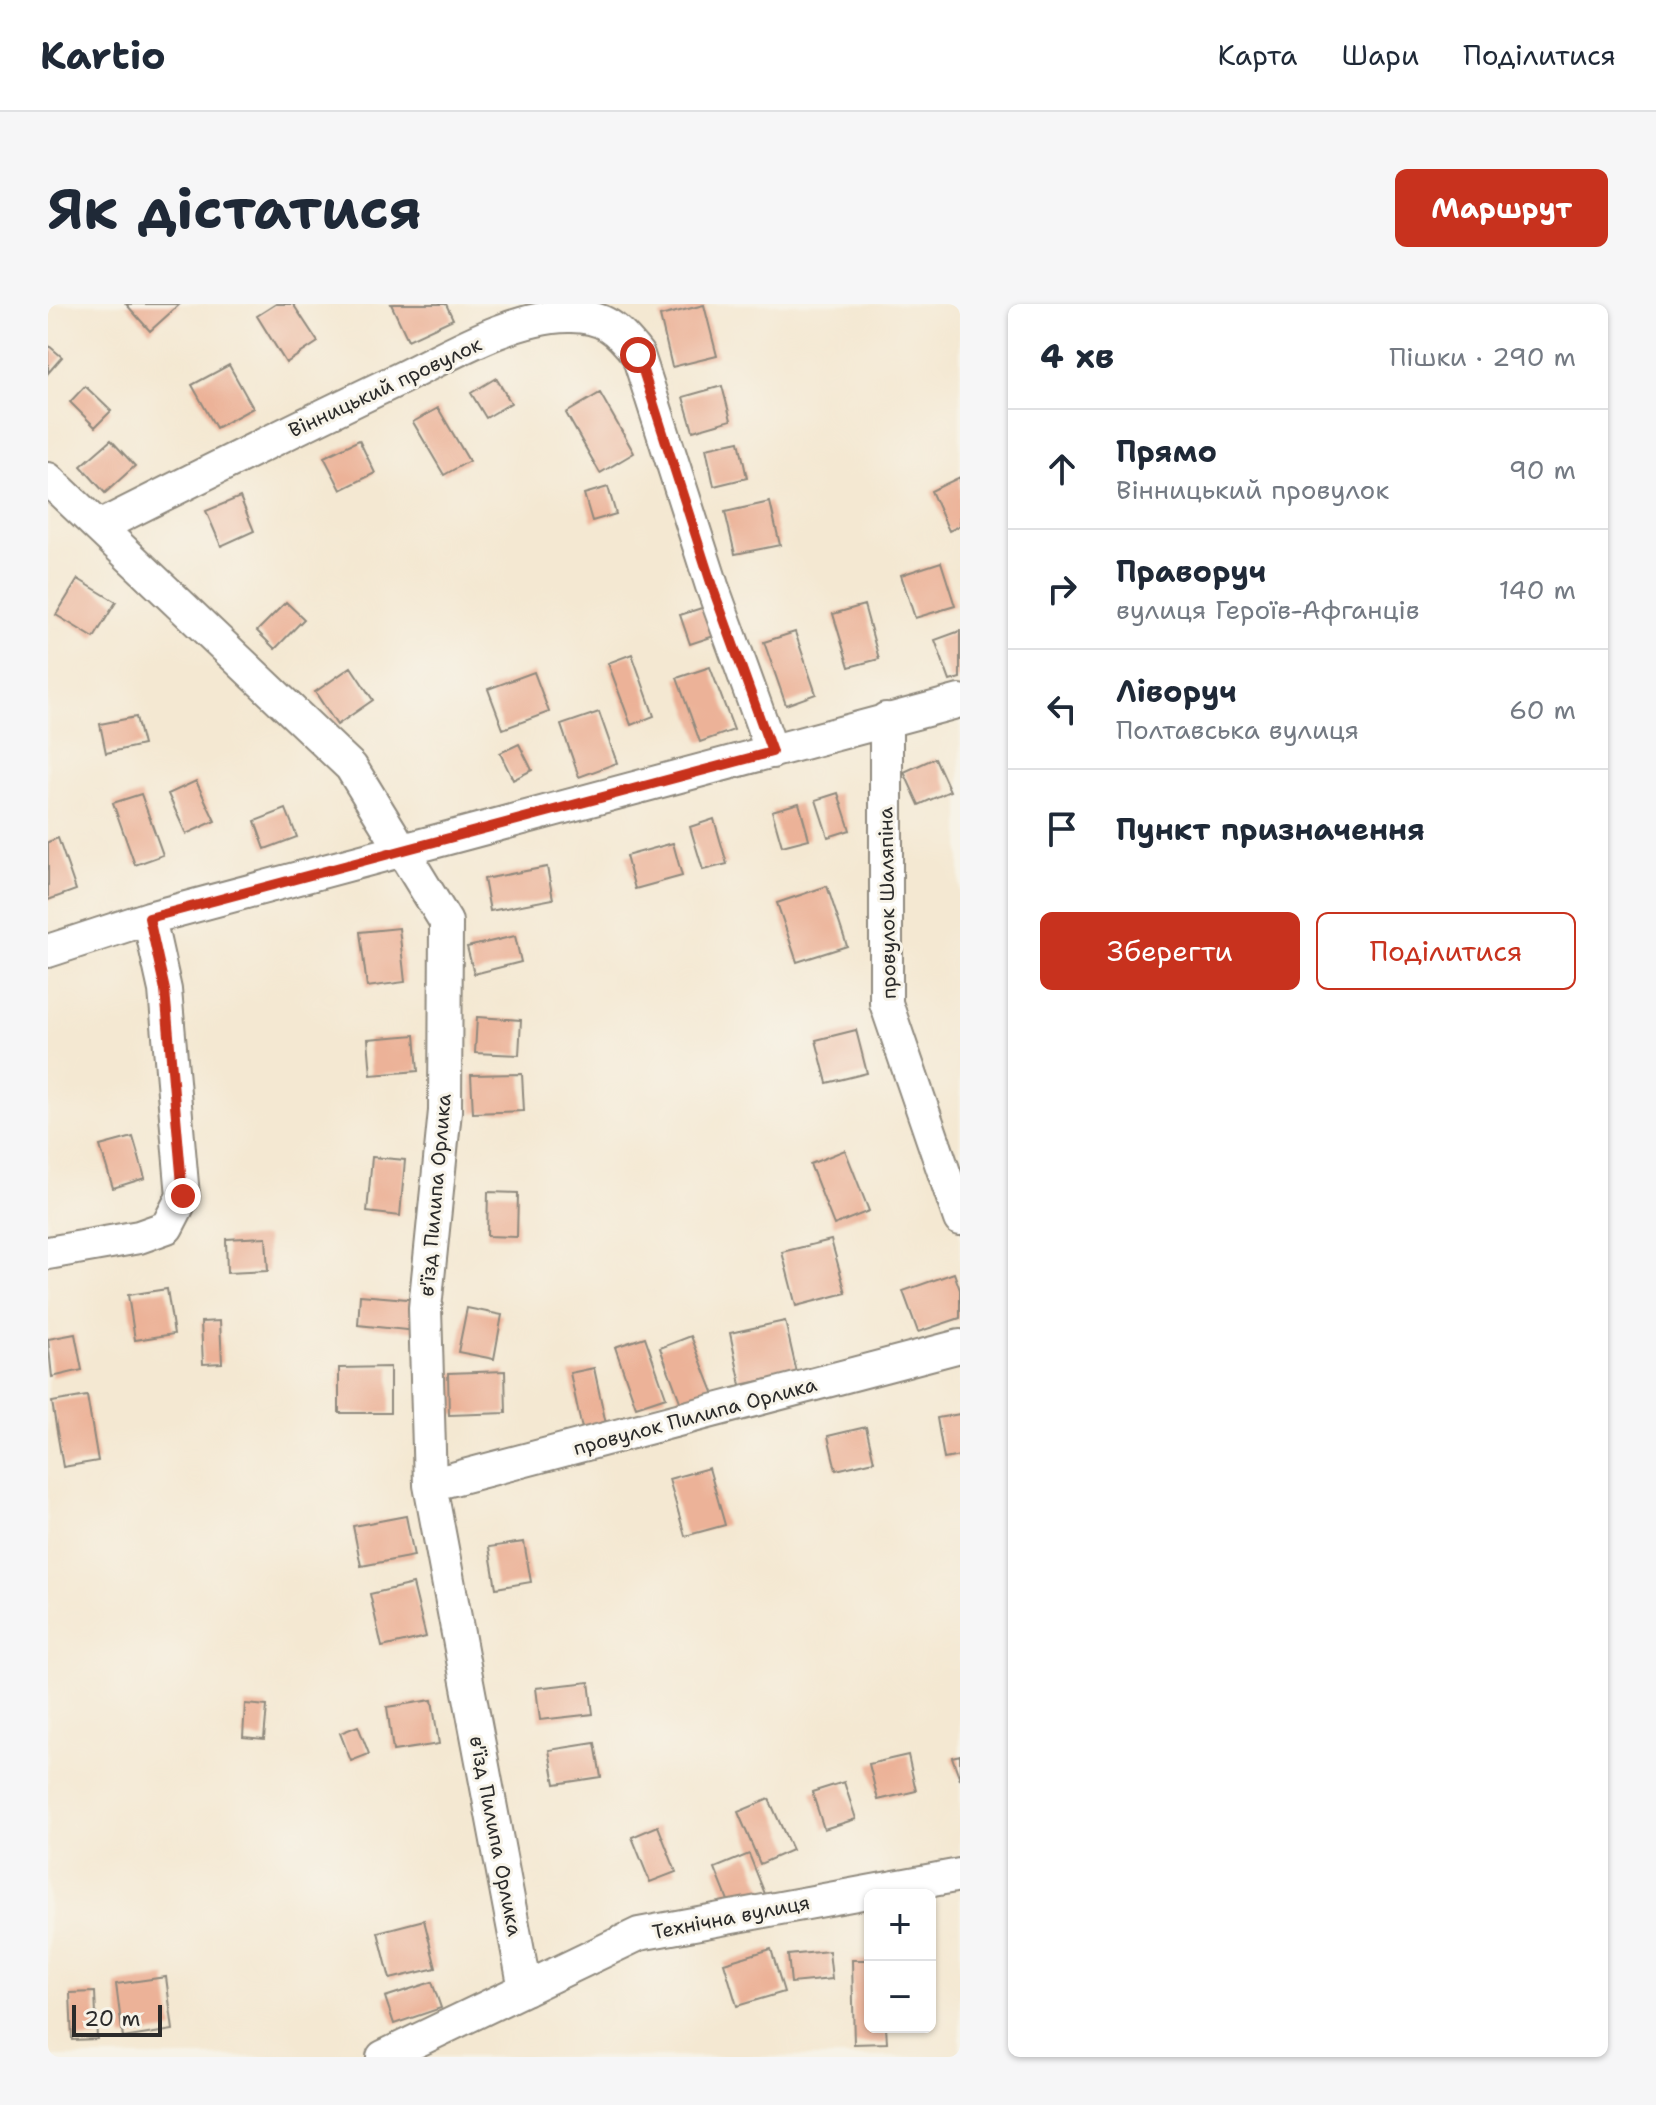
<!DOCTYPE html>
<html lang="uk">
<head>
<meta charset="utf-8">
<style>
  body { margin:0; font-family:"Shantell Sans",sans-serif; background:#f6f6f7; color:#1f2937 }
  .controls { position:absolute; right:24px; bottom:24px; display:grid; overflow:hidden; border-radius:12px; box-shadow:0 2px 6px #0004 }
  .controls button { width:72px; height:72px; display:grid; place-items:center; padding:0; border:0; border-bottom:2px solid #e0e1e3; background:#fff; color:#1f2937; font:40px sans-serif }
  .scale { position:absolute; left:24px; bottom:20px; width:90px; box-sizing:border-box; padding-left:8px; border:4px solid #2b2b2b; border-top:0; font-size:22px; line-height:28px; white-space:nowrap; color:#2b2b2b; -webkit-text-stroke:6px #f7f3e8; paint-order:stroke }
  .stop { position:absolute; width:24px; height:24px; margin:-18px; border:6px solid #c8321e; border-radius:50%; background:#fff }
  .stop.end { background:#c8321e; border-color:#fff; box-shadow:0 2px 8px #0008 }
  .list { margin:0; padding:0; list-style:none }
  h2 { display:flex; justify-content:space-between; align-items:center; height:104px; margin:0; padding:0 32px; font-size:34px }
  h2 small { font-size:26px; font-weight:400; color:#747a83 }
  .list li { display:grid; grid-template-columns:52px 1fr auto; gap:24px; align-items:center; box-sizing:border-box; height:120px; padding:0 32px; border-top:2px solid #e0e1e3 }
  .list b { display:block; font-size:30px; white-space:nowrap }
  .list p { margin:0; font-size:26px; white-space:nowrap; color:#747a83 }
  .list em { font-size:26px; font-style:normal; color:#747a83 }
  .actions { display:flex; gap:16px; padding:24px 32px }
  .actions a { flex:1; padding:18px 0; border:2px solid #c8321e; border-radius:12px; text-align:center; font-size:28px; color:#c8321e }
  .actions .main { background:#c8321e; color:#fff }
  .icon { flex:none; width:44px; height:44px; fill:none; stroke:currentColor; stroke-width:2; stroke-linecap:round; stroke-linejoin:round }
  .map { position:relative; flex:none; width:912px; height:1753px; overflow:hidden; border-radius:12px }
  header { display:flex; align-items:center; gap:48px; box-sizing:border-box; height:112px; padding:0 40px; background:#fff; border-bottom:2px solid #e0e1e3 }
  header strong { font-size:38px }
  nav { display:flex; gap:44px; margin-inline-start:auto; font-size:28px }
  .intro { display:flex; align-items:center; justify-content:space-between; box-sizing:border-box; height:192px; padding:0 48px }
  h1 { margin:0; font-size:56px }
  .button { padding:20px 36px; border-radius:12px; background:#c8321e; color:#fff; font-size:28px; font-weight:700 }
  main { display:flex; gap:48px; padding:0 48px }
  aside { flex:1; background:#fff; border-radius:12px; box-shadow:0 2px 6px #0004 }
  .map>svg:first-child { display:block }
  .building { fill:#ecb298 }
  .lines { fill:none; stroke-linecap:round; stroke-linejoin:round }
  .street-casing { stroke:#908a7e; stroke-width:36 }
  .street { stroke:#fff; stroke-width:32 }
  .route { stroke:#c8321e; stroke-width:10 }
  .labels { text-anchor:middle; dominant-baseline:central; stroke-width:6; stroke-linejoin:round; paint-order:stroke }
  .street-label { font-size:20px; fill:#2b2b2b; stroke:#f7f3e8 }
</style>
</head>
<body>
<header>
<strong>Kartio</strong>
<nav><a>Карта</a><a>Шари</a><a>Поділитися</a></nav>
</header>
<div class="intro"><h1>Як дістатися</h1><a class="button">Маршрут</a></div>
<main>
<div class="map">
<svg width="912" height="1753" viewBox="0 0 912 1753">
  <rect width="100%" height="100%" fill="#f7f3e8"/>
  <filter id="ink" filterUnits="userSpaceOnUse"><feTurbulence type="fractalNoise" baseFrequency=".0125" numOctaves="2"/><feDisplacementMap in="SourceGraphic" scale="16" xChannelSelector="R" yChannelSelector="G"/><feConvolveMatrix kernelMatrix="1 2 1 2 8 2 1 2 1" color-interpolation-filters="sRGB"/></filter>
  <filter id="wash" filterUnits="userSpaceOnUse"><feTurbulence type="fractalNoise" baseFrequency=".006" numOctaves="4" result="noise"/><feDisplacementMap in="SourceGraphic" scale="32" xChannelSelector="R" yChannelSelector="G"/><feGaussianBlur stdDeviation="1.8" result="paint"/><feColorMatrix in="noise" values="0 0 0 0 0 0 0 0 0 0 0 0 0 0 0 0 0 1.4 0 .05"/><feComposite in="paint" operator="in"/></filter>
  <g filter="url(#wash)">
    <rect width="100%" height="100%" fill="#f4e8d2"/>
    <g id="blocks">
      <path class="building" d="M 78,0 L 132,0 L 102,27 Z
        M 228,0 L 245,0 L 270,38 L 238,59 L 209,12 Z
        M 343,0 L 398,0 L 405,15 L 360,36 Z
        M 656,1 L 669,52 L 624,63 L 612,12 Z
        M 0,41 L 14,53 L 0,69 Z
        M 181,61 L 205,104 L 168,124 L 144,81 Z
        M 448,74 L 463,99 L 438,114 L 423,89 Z
        M 37,82 L 63,107 L 47,123 L 22,98 Z
        M 674,82 L 683,116 L 645,127 L 635,93 Z
        M 552,89 L 586,149 L 552,169 L 518,109 Z
        M 390,104 L 421,157 L 396,171 L 365,118 Z
        M 63,136 L 87,162 L 57,189 L 33,162 Z
        M 311,136 L 327,169 L 293,186 L 276,153 Z
        M 691,137 L 699,174 L 666,182 L 658,144 Z
        M 912,173 L 912,222 L 901,227 L 883,187 Z
        M 560,183 L 568,210 L 544,217 L 536,190 Z
        M 192,193 L 206,227 L 173,242 L 158,207 Z
        M 722,198 L 732,241 L 687,250 L 677,208 Z
        M 893,258 L 907,302 L 867,314 L 853,271 Z
        M 30,275 L 68,298 L 46,334 L 8,311 Z
        M 238,298 L 256,315 L 227,345 L 209,327 Z
        M 663,301 L 672,330 L 642,340 L 632,311 Z
        M 816,301 L 831,355 L 801,363 L 785,310 Z
        M 912,327 L 912,374 L 902,377 L 887,336 Z
        M 747,328 L 768,390 L 738,401 L 716,338 Z
        M 584,350 L 606,412 L 583,421 L 560,359 Z
        M 303,363 L 325,396 L 289,421 L 267,388 Z
        M 662,363 L 686,426 L 652,438 L 629,374 Z
        M 486,368 L 501,408 L 455,425 L 440,385 Z
        M 551,408 L 569,459 L 531,473 L 513,421 Z
        M 88,413 L 95,441 L 58,449 L 52,420 Z
        M 471,440 L 484,466 L 465,476 L 452,449 Z
        M 887,454 L 902,487 L 871,501 L 856,468 Z
        M 148,477 L 167,517 L 138,530 L 120,490 Z
        M 790,489 L 802,526 L 780,533 L 768,496 Z
        M 93,490 L 115,551 L 87,561 L 65,499 Z
        M 751,499 L 761,535 L 734,542 L 724,507 Z
        M 238,505 L 249,533 L 217,545 L 207,517 Z
        M 666,515 L 679,560 L 655,566 L 642,523 Z
        M 10,534 L 28,586 L 0,596 L 0,538 Z
        M 625,539 L 634,572 L 587,585 L 578,552 Z
        M 499,563 L 505,595 L 442,607 L 436,575 Z
        M 779,582 L 799,642 L 749,658 L 729,599 Z
        M 351,624 L 357,678 L 319,683 L 312,628 Z
        M 467,632 L 473,658 L 426,670 L 419,643 Z
        M 429,713 L 473,716 L 471,751 L 427,749 Z
        M 808,726 L 819,769 L 779,779 L 768,736 Z
        M 367,731 L 370,767 L 323,771 L 320,735 Z
        M 474,770 L 476,807 L 425,809 L 423,771 Z
        M 85,833 L 97,874 L 65,884 L 52,842 Z
        M 797,846 L 821,907 L 786,921 L 762,860 Z
        M 324,853 L 357,856 L 352,912 L 319,908 Z
        M 440,888 L 470,889 L 469,933 L 439,932 Z
        M 218,933 L 220,967 L 179,969 L 178,935 Z
        M 783,936 L 798,989 L 748,1002 L 734,948 Z
        M 906,969 L 912,986 L 912,1014 L 870,1028 L 855,987 Z
        M 119,985 L 126,1030 L 87,1036 L 80,991 Z
        M 312,991 L 371,996 L 368,1027 L 310,1021 Z
        M 419,1004 L 454,1011 L 446,1055 L 410,1048 Z
        M 172,1017 L 174,1059 L 155,1060 L 153,1018 Z
        M 737,1017 L 749,1069 L 693,1081 L 682,1029 Z
        M 27,1030 L 34,1066 L 4,1073 L 0,1035 Z
        M 643,1032 L 668,1096 L 636,1108 L 612,1044 Z
        M 597,1033 L 618,1093 L 588,1103 L 567,1043 Z
        M 342,1063 L 342,1109 L 291,1109 L 291,1064 Z
        M 546,1064 L 558,1120 L 534,1125 L 522,1069 Z
        M 457,1067 L 458,1109 L 401,1111 L 400,1069 Z
        M 39,1092 L 50,1157 L 15,1163 L 4,1098 Z
        M 912,1110 L 912,1152 L 896,1155 L 889,1114 Z
        M 818,1123 L 826,1157 L 788,1166 L 780,1132 Z
        M 661,1164 L 677,1221 L 637,1232 L 621,1175 Z
        M 358,1212 L 366,1252 L 313,1262 L 305,1222 Z
        M 476,1238 L 483,1278 L 448,1284 L 441,1243 Z
        M 365,1280 L 378,1333 L 334,1343 L 322,1290 Z
        M 541,1378 L 545,1410 L 492,1416 L 488,1384 Z
        M 384,1396 L 391,1440 L 345,1447 L 339,1403 Z
        M 197,1400 L 219,1402 L 216,1435 L 195,1433 Z
        M 310,1422 L 321,1450 L 303,1457 L 292,1429 Z
        M 547,1439 L 553,1473 L 507,1480 L 501,1446 Z
        M 860,1451 L 868,1487 L 830,1496 L 821,1460 Z
        M 912,1451 L 912,1475 L 904,1453 Z
        M 796,1478 L 808,1515 L 776,1525 L 764,1488 Z
        M 721,1495 L 744,1546 L 712,1560 L 690,1508 Z
        M 610,1522 L 628,1568 L 602,1578 L 584,1533 Z
        M 701,1550 L 717,1590 L 683,1604 L 667,1564 Z
        M 376,1616 L 388,1664 L 342,1675 L 330,1628 Z
        M 723,1645 L 736,1688 L 689,1702 L 676,1659 Z
        M 781,1647 L 784,1675 L 743,1679 L 740,1651 Z
        M 804,1656 L 822,1656 L 822,1723 L 838,1723 L 839,1739 L 806,1740 Z
        M 118,1673 L 125,1726 L 75,1734 L 68,1680 Z
        M 384,1678 L 393,1704 L 346,1720 L 337,1693 Z
        M 47,1688 L 49,1735 L 24,1736 L 22,1689 Z"/>
    </g>
  </g>
  <g filter="url(#ink)">
    <use href="#blocks" fill-opacity="0" stroke="#908a7e" stroke-width="2"/>
    <g class="lines">
      <defs>
        <path id="street" d="M 0,175 L 303,463 L 398,618 L 397,807 L 377,1004 L 382,1181 L 477,1685
          M 51,223 C 148,174 246,125 345,78 C 398,53 462,13 520,12 C 555,11 570,25 590,51 L 664,282 L 724,448
          M 838,415 L 838,699 L 912,915
          M 0,647 L 101,614 L 912,397
          M 0,949 L 91,933 L 119,923 L 135,892 L 117,686 L 101,614
          M 382,1181 L 912,1042
          M 335,1753 L 591,1630 L 912,1571"/>
      </defs>
      <use href="#street" class="street-casing"/>
      <use href="#street" class="street"/>
    </g>
  </g>
  <g class="lines" filter="url(#ink)">
    <path class="route" d="M 135,892 L 117,686 L 101,614 L 724,448 L 664,282 L 590,51"/>
  </g>
  <g class="labels">
    <g class="street-label">
      <text transform="translate(337 83) rotate(-25)">Вінницький провулок</text>
      <text transform="translate(839 599) rotate(-91)">провулок Шаляпіна</text>
      <text transform="translate(387 891) rotate(-85)">в'їзд Пилипа Орлика</text>
      <text transform="translate(647 1112) rotate(-15)">провулок Пилипа Орлика</text>
      <text transform="translate(448 1532) rotate(79)">в'їзд Пилипа Орлика</text>
      <text transform="translate(683 1613) rotate(-11)">Технічна вулиця</text>
    </g>
  </g>
</svg>
<div class="controls">
<button>+</button>
<button>−</button>
</div>
<div class="scale">20 m</div>
<div class="stop" style="left:590px;top:51px"></div>
<div class="stop end" style="left:135px;top:892px"></div>
</div>
<aside>
<h2>4 хв<small>Пішки · 290 m</small></h2>
<ul class="list">
<li><svg class="icon" aria-label="ahead" viewBox="0 0 24 24"><path d="M12 20V5M6 11l6-6 6 6"/></svg><div><b>Прямо</b><p>Вінницький провулок</p></div><em>90 m</em></li>
<li><svg class="icon" aria-label="right" viewBox="0 0 24 24"><path d="M7 20v-9h11M14 6l5 5-5 5"/></svg><div><b>Праворуч</b><p>вулиця Героїв-Афганців</p></div><em>140 m</em></li>
<li><svg class="icon" aria-label="left" viewBox="0 0 24 24"><path d="M17 20v-9H6M10 6l-5 5 5 5"/></svg><div><b>Ліворуч</b><p>Полтавська вулиця</p></div><em>60 m</em></li>
<li><svg class="icon" aria-label="arrive" viewBox="0 0 24 24"><path d="M6 21V4h12l-3 4 3 4H6"/></svg><div><b>Пункт призначення</b></div></li>
</ul>
<div class="actions"><a class="main">Зберегти</a><a>Поділитися</a></div>
</aside>
</main>
</body>
</html>
